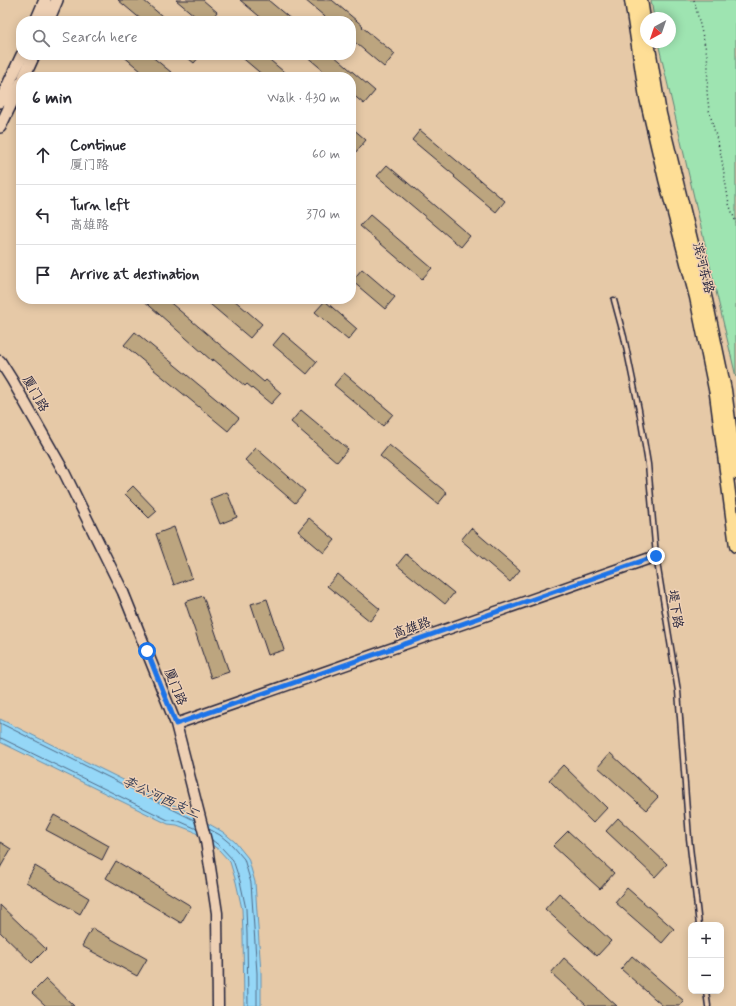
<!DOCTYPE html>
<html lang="en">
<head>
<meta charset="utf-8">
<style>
  body { margin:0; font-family:Mynerve,"LXGW WenKai TC",sans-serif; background:#f7f7f7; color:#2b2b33 }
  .controls { position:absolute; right:12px; bottom:12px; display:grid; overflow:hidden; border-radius:8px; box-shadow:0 2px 10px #0003 }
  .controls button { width:36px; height:36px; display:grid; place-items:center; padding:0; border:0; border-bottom:1px solid #e1e1e2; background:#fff; color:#2b2b33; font:20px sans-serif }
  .compass { position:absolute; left:640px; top:12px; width:36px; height:36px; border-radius:50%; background:#fff; box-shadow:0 2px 10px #0003; rotate:220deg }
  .stop { position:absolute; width:12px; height:12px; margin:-9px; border:3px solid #1a73e8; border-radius:50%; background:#fff }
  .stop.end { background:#1a73e8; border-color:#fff; box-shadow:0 1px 4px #0008 }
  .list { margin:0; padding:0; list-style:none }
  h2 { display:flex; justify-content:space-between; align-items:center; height:52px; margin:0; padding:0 16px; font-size:17px }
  h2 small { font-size:13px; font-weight:400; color:#7c7c81 }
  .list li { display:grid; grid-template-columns:26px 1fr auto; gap:12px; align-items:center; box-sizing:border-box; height:60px; padding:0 16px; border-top:1px solid #e1e1e2 }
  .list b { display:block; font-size:15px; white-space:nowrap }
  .list p { margin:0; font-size:13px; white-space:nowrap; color:#7c7c81 }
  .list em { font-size:13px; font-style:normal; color:#7c7c81 }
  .icon { flex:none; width:22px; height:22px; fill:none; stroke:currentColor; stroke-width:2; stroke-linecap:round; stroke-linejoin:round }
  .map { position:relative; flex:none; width:736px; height:1006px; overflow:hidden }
  .search { position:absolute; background:#fff; box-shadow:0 2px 10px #0003; left:16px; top:16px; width:340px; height:44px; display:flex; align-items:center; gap:10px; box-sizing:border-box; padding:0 14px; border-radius:16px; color:#7c7c81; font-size:15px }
  .panel { position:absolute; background:#fff; box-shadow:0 2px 10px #0003; left:16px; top:72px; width:340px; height:232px; border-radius:16px }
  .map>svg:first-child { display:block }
  .green { fill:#9ee4b1; stroke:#608376 }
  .water { fill:#95d7f7; stroke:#678fac }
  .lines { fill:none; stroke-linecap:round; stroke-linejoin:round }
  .shore { stroke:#506a86; stroke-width:1 }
  .building { fill:#bca57f; stroke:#22223b }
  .service-casing { stroke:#22223b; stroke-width:7 }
  .tertiary-casing { stroke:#22223b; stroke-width:13 }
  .secondary-casing { stroke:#22223b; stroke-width:14 }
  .primary-casing { stroke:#22223b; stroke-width:15 }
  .path { stroke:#22223b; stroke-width:1.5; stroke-dasharray:1 3; stroke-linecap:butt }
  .service { stroke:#eed0b4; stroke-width:4 }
  .tertiary { stroke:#eed0b4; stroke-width:10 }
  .secondary { stroke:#eed0b4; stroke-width:11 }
  .primary { stroke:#fede96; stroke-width:12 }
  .route { stroke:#1a73e8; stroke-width:5 }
  .labels { text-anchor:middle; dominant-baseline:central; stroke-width:3; stroke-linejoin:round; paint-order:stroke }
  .street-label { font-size:13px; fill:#22223b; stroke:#eed0b4 }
  .water-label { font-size:14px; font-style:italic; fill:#333d57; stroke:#eed0b4 }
</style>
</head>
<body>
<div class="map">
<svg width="736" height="1006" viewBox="0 0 736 1006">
  <rect width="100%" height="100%" fill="#e6c9a7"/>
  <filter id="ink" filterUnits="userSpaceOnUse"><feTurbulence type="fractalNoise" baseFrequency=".025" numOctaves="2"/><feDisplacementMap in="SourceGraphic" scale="8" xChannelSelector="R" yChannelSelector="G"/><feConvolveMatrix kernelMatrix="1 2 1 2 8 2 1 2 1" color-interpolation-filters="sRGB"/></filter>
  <g filter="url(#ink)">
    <path class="green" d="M 651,0 L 736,0 L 736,377 L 659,47 L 658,42 L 670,42 L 670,18 L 654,18 Z"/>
    <path class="water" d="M 0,719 L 190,813 L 223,832 L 235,842 L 248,858 L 255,882 L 261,973 L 261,1006 L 244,1006 L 243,934 L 242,909 L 236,882 L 230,862 L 219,850 L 193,831 L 177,825 L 168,824 L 0,742 Z"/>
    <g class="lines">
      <path class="shore" d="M 0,723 L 194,820
        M 0,738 L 3,739 L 168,820 L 179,821 L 197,829
        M 209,829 L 220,835 L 232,845 L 244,859 L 251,883 L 257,973 L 257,1006
        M 212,840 L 221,847 L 233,860 L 240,881 L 246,909 L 247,934 L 248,1006"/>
    </g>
    <path class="building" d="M 118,0 L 143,0 L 168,21 L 143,21 Z
      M 176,0 L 203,0 L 217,12 L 210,21 L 201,21 Z
      M 240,0 L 268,0 L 293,21 L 265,21 Z
      M 305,0 L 332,0 L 363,26 L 362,27 L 395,54 L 384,67 L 351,39 L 351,21 L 330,21 Z
      M 122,55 L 150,55 L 177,77 L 148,77 Z
      M 184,55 L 201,55 L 194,63 Z
      M 239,55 L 264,55 L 290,77 L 265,77 Z
      M 305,55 L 333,55 L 375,91 L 364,104 L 351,93 L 351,77 L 331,77 Z
      M 351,127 L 366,140 L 355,153 L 351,149 Z
      M 420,130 L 505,201 L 496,212 L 454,177 L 455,176 L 412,140 Z
      M 387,165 L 470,236 L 461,247 L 377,176 Z
      M 370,215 L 432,268 L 422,279 L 360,226 Z
      M 362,269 L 395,297 L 385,309 L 352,281 Z
      M 142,299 L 166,299 L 264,382 L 266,380 L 281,393 L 271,404 L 247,384 L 245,386 L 213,359 L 212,361 Z
      M 204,299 L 233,299 L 262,324 L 250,338 Z
      M 325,301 L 357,329 L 348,340 L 315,312 Z
      M 135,332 L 239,418 L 228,431 L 124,345 Z
      M 283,333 L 317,362 L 307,374 L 273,345 Z
      M 344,373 L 393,414 L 383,426 L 334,385 Z
      M 301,410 L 348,449 L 337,462 L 291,422 Z
      M 389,445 L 447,493 L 438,504 L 380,456 Z
      M 256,448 L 305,491 L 295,503 L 245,460 Z
      M 133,486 L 157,511 L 149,518 L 125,494 Z
      M 227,492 L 237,517 L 220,524 L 210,499 Z
      M 309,518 L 335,540 L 324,553 L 298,531 Z
      M 174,527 L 192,578 L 174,585 L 156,534 Z
      M 471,528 L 520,570 L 510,582 L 461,540 Z
      M 406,554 L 454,593 L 445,604 L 397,565 Z
      M 338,574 L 380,609 L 370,621 L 327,586 Z
      M 203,596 L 229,672 L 211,678 L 185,602 Z
      M 267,599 L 284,650 L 268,655 L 251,604 Z
      M 610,753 L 658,797 L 646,810 L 598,767 Z
      M 563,765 L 607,808 L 593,823 L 549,780 Z
      M 54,815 L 109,846 L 102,860 L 46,830 Z
      M 618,818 L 667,864 L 655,877 L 606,831 Z
      M 568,831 L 614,873 L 600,889 L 553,846 Z
      M 0,842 L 11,849 L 0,868 Z
      M 116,861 L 191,906 L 181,923 L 106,878 Z
      M 35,866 L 89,898 L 80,914 L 26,882 Z
      M 627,888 L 674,929 L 662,943 L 615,902 Z
      M 559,893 L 611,941 L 597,956 L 545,909 Z
      M 0,905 L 46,949 L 32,963 L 0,932 Z
      M 92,928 L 147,959 L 137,976 L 82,946 Z
      M 632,956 L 684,1001 L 680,1006 L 663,1006 L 621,969 Z
      M 564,958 L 617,1006 L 587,1006 L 551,973 Z
      M 46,979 L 74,1006 L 46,1006 L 32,993 Z"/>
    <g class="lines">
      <defs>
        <path id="service" d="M 614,300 L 624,337 L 639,410 L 648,464 L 656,556 L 678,691 L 689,838 L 699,925
          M 706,991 L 708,1006"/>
        <path id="tertiary" d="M 0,361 L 12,380 L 62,468 L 123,592 L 176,724 L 206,841 L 217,913 L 218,1006
          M 176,724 L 656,556"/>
        <path id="secondary" d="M 36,21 L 45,0
          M 48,21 L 57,0
          M 24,77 L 34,55
          M 0,102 L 22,55
          M 0,127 L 21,83"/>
        <path id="primary" d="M 631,0 L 646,98 L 665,179 L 696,297 L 716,394 L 736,546
          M 641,0 L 646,32
          M 648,42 L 660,114 L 706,300 L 725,390 L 736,473"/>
      </defs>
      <use href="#service" class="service-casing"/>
      <use href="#tertiary" class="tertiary-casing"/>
      <use href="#secondary" class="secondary-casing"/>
      <use href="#primary" class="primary-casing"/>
      <path class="path" d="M 694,0 L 707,54 L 708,66 L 707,92 L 709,110 L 721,155 L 729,204 L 736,223"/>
      <use href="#service" class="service"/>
      <use href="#tertiary" class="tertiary"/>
      <use href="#secondary" class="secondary"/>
      <use href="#primary" class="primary"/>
    </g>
  </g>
  <g class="lines" filter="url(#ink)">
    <path class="route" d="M 147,651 L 176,724 L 656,556"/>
  </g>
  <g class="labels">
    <g class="street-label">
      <text transform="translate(703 268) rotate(76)">滨河东路</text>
      <text transform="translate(35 394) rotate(60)">厦门路</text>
      <text transform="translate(675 609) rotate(81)">堤下路</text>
      <text transform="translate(412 628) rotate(-19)">高雄路</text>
      <text transform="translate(175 687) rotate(68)">厦门路</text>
    </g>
    <g class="water-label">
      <text transform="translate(161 798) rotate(25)">李公河西支二</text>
    </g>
  </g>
</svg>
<div class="controls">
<button>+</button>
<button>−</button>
</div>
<svg class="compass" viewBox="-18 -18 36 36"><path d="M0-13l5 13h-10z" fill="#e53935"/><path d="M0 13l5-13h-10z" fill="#7c7c81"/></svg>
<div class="stop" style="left:147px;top:651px"></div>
<div class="stop end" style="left:656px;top:556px"></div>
<div class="search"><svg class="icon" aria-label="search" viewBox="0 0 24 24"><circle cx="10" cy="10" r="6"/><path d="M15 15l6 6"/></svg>Search here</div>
<section class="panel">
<h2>6 min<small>Walk · 430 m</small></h2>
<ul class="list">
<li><svg class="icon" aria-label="ahead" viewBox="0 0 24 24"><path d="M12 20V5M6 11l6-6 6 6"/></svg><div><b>Continue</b><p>厦门路</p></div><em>60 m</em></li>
<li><svg class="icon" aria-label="left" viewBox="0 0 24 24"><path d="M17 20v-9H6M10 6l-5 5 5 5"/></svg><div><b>Turn left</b><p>高雄路</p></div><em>370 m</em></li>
<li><svg class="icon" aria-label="arrive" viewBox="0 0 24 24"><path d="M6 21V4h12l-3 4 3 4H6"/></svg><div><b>Arrive at destination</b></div></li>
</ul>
</section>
</div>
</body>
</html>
